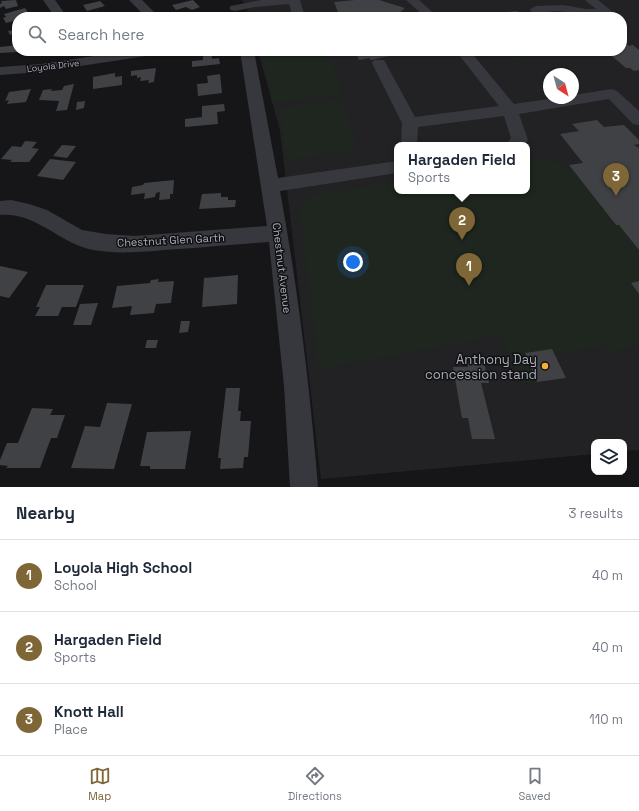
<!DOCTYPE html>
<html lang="en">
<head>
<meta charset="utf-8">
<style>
  body { margin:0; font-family:"Space Grotesk",sans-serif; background:#f6f6f7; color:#1f2937 }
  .controls { position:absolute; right:12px; bottom:12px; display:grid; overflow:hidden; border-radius:8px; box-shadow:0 1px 3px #0004 }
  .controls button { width:36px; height:36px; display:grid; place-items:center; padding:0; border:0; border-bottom:1px solid #e0e1e3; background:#fff; color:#1f2937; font:20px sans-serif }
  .compass { position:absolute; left:543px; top:68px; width:36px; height:36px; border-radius:50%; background:#fff; box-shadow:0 1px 3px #0004; rotate:144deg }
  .you { position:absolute; left:353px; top:262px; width:14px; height:14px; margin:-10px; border:3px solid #fff; border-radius:50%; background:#1a73e8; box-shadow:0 0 0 6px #1a73e833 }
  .badge { display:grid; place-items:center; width:26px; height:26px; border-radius:50%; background:#7e6636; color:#fff; font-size:13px; font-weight:700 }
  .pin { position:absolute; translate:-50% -33px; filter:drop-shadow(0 1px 2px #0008) }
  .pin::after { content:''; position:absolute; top:21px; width:14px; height:12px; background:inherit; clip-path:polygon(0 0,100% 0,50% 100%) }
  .popup { position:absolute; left:394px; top:142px; width:136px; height:52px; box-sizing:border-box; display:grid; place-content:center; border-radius:8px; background:#fff; filter:drop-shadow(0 1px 3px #0005); font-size:13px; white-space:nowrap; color:#747a83 }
  .popup b { font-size:15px; color:#1f2937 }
  .popup::after { content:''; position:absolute; left:50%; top:100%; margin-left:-8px; border:8px solid transparent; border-top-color:#fff }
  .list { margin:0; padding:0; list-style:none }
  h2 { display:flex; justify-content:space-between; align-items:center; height:52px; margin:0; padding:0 16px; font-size:17px }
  h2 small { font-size:13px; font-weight:400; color:#747a83 }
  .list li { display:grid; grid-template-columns:26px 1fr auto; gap:12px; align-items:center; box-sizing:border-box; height:72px; padding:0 16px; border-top:1px solid #e0e1e3 }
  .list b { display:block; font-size:15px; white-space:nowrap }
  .list p { margin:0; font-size:13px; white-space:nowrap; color:#747a83 }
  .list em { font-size:13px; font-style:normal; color:#747a83 }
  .icon { flex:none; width:22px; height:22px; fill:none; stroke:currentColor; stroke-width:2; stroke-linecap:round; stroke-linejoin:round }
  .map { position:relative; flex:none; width:639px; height:487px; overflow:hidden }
  .search { position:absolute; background:#fff; box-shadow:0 1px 3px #0004; left:12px; right:12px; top:12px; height:44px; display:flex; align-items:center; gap:10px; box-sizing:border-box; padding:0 14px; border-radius:16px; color:#747a83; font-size:15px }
  .sheet { height:268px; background:#fff }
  nav { display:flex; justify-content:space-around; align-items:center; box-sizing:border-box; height:56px; border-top:1px solid #e0e1e3; background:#fff; font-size:11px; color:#747a83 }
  nav a { display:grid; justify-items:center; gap:2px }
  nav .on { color:#7e6636 }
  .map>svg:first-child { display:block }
  .built { fill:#222225; fill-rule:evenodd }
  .green { fill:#1e261f }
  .building { fill:#404145 }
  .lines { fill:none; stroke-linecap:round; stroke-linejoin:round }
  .minor { fill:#37383d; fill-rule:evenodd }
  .poi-dot { fill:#f2b134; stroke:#111113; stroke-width:1.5 }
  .labels { text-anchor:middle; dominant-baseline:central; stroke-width:3; stroke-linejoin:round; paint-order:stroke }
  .far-street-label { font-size:9px; fill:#a8adb8; stroke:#111113 }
  .street-label { font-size:11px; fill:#a8adb8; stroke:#111113 }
  .near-poi-label { font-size:13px; fill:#a8adb8; stroke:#111113; text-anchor:end }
</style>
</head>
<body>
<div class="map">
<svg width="639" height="487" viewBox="0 0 639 487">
  <rect width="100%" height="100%" fill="#161618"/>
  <path class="built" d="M 241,0 L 639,0 L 639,450 L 624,451 L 624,442 L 594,442 L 594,454 L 321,479 L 280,130 L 258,51 L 622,51 L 622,17 L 249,17 L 246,4 ZM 549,74 L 573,74 L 573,98 L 549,98 ZM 397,145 L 527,145 L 527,191 L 397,191 Z"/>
  <path class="green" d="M 262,51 L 327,51 L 343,94 L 272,103 Z
    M 506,51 L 538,51 L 539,52 L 516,61 Z
    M 341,99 L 359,150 L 287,160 L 279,108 Z
    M 544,158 L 571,168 L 616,225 L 619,225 L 639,250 L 639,281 L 631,283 L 639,294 L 639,346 L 609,352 L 605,346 L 555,354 L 566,378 L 523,384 L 499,335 L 319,370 L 299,206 L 309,195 L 397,181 L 397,191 L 527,191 L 527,161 Z"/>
  <path class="building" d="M 16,0 L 18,6 L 6,9 L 4,6 L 0,8 L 0,4 L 2,3 L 1,1 Z
    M 193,0 L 200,7 L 192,10 L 186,7 L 176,10 L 172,5 Z
    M 355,0 L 379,0 L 405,8 L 395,17 L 340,17 L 334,2 Z
    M 100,1 L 105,6 L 87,11 L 83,5 Z
    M 25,8 L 29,14 L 25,15 L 27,17 L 17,17 L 17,20 L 6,23 L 3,18 L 6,17 L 4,14 Z
    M 517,11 L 523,17 L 503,17 L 500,13 Z
    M 464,14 L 466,16 L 478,14 L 480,17 L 451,17 L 450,15 Z
    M 17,25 L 17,33 L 10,35 L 8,31 L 14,30 L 12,26 Z
    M 626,43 L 629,46 L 633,45 L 639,50 L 639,70 L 634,71 L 630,68 L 626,68 L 606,51 L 622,51 L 622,44 Z
    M 17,45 L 17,52 L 0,53 L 0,47 Z
    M 355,51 L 393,51 L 394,55 L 371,60 L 369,58 L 359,60 Z
    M 212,52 L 212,59 L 219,58 L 220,64 L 192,67 L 192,61 L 203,60 L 203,53 Z
    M 156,68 L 154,82 L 148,83 L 149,80 L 140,81 L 141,77 L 137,78 L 137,75 L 131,76 L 131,71 Z
    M 115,73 L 115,77 L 122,76 L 122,85 L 93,89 L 93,77 Z
    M 220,74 L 222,93 L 198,96 L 197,84 L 208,83 L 207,76 Z
    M 74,84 L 67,110 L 56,111 L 59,101 L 39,100 L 43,90 L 52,89 L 51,91 L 62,90 L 64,86 Z
    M 31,89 L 26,102 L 7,104 L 9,100 L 5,101 L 9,92 Z
    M 85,101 L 84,108 L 76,110 L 77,102 Z
    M 224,104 L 225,111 L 217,112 L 218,124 L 185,127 L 185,119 L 202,117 L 202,106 Z
    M 597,120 L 604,127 L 624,125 L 639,140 L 639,144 L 634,145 L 639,148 L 639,250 L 619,225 L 616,225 L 569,165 L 583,163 L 560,134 L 579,131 L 572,124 Z
    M 25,141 L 37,142 L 32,148 L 39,149 L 29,162 L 10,162 L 12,160 L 1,159 L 12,146 L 21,147 Z
    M 62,145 L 76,146 L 67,158 L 53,156 Z
    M 50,159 L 76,162 L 63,180 L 37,176 Z
    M 174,180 L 173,194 L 170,194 L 170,199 L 159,200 L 160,192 L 156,193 L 155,197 L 144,199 L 145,193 L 131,195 L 132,187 L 143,185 L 144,183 Z
    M 221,193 L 221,197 L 228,197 L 228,200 L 236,200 L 235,207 L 199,209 L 202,194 Z
    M 0,266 L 28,272 L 9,298 L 0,296 Z
    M 238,275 L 237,304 L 202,307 L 204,278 Z
    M 159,279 L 158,282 L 174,281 L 171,303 L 156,304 L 154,313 L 130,315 L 132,306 L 112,308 L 117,286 L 150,283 L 151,280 Z
    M 639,281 L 639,294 L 631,283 Z
    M 46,285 L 84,285 L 76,307 L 62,307 L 58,316 L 35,316 L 40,307 L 36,307 Z
    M 98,303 L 91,325 L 73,325 L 80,304 Z
    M 181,321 L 190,321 L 188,332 L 179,333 Z
    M 147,340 L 158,340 L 156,348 L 145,348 Z
    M 552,349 L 566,378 L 537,382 L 525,353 Z
    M 468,363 L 484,363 L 489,383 L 481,383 L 495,439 L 472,439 L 468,418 L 462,418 L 453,367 L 468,367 Z
    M 226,388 L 240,388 L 238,411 L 241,411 L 240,421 L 251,421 L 248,457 L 244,457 L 243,468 L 220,469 L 221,458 L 218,458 Z
    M 107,403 L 132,404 L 114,469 L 71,468 L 85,426 L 100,427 Z
    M 32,408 L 53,409 L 50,415 L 65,415 L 57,438 L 51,438 L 40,468 L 6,468 L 8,466 L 0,465 L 0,460 L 7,443 L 18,443 Z
    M 191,431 L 185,469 L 150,469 L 150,466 L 140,466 L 147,432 Z"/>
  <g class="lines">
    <path class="minor" d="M 43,0 L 55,0 L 67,17 L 55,17 Z
      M 129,0 L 142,0 L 159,17 L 146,17 Z
      M 300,0 L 305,17 L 293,17 L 289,4 L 255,7 L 235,11 L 231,10 L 229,8 L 231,6 L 261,0 Z
      M 406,0 L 419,0 L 438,17 L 425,17 Z
      M 585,0 L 598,0 L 614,13 L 612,16 C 596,20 581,14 565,12 C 556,10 545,13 536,14 L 532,12 L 530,10 L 532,8 L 536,6 L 563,5 L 586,9 L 596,9 Z
      M 127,51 L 160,51 L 158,54 L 153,55 L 41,72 L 0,75 L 0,67 L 41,64 Z
      M 240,51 L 254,51 L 278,178 L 397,161 L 397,173 L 280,191 C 298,289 310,388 318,487 L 290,487 L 284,386 L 269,242 C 239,244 208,247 178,249 C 150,251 121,255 93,250 C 58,243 37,212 0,215 L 0,201 L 11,200 L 29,204 L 47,210 L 82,230 L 106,234 L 135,236 L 267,226 Z
      M 456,51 L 470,51 L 514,104 L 556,98 L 573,98 L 573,95 L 612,89 L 617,91 L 639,111 L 639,125 L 633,124 L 609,99 L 519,114 L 528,140 L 524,145 L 505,145 L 511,138 L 504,116 L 418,127 L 417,145 L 401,145 L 402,123 L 372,63 L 374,60 L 384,60 L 415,117 L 499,106 Z"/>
  </g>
  <circle class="poi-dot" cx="545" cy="366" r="4"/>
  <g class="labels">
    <g class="far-street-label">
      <text transform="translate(53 66) rotate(-7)">Loyola Drive</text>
    </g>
    <g class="street-label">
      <text transform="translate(171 240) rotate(-3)">Chestnut Glen Garth</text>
      <text transform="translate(282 268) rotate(83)">Chestnut Avenue</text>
    </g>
    <g class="near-poi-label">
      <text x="537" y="359">Anthony Day<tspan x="537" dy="15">concession stand</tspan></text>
    </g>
  </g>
</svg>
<div class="controls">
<button><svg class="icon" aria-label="layers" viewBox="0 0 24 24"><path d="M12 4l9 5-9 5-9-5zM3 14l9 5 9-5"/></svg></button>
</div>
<svg class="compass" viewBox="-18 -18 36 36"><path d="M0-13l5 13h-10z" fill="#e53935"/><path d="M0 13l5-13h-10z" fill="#747a83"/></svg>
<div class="you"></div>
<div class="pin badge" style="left:469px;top:286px">1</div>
<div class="pin badge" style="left:462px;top:240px">2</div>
<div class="popup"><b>Hargaden Field</b>Sports</div>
<div class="pin badge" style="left:616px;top:196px">3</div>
<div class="search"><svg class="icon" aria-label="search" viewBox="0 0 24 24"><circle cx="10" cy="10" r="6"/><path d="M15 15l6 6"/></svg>Search here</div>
</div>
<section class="sheet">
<h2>Nearby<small>3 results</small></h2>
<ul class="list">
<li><span class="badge">1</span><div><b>Loyola High School</b><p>School</p></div><em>40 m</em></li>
<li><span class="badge">2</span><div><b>Hargaden Field</b><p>Sports</p></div><em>40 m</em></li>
<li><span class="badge">3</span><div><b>Knott Hall</b><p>Place</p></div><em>110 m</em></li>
</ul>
</section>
<nav>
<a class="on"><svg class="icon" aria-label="map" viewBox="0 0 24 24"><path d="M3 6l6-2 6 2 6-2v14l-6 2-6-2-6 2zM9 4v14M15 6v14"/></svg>Map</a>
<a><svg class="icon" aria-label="directions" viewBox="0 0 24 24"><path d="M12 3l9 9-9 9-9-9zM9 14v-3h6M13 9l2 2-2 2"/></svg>Directions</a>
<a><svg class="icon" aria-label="saved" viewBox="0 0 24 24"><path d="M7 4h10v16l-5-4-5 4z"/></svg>Saved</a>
</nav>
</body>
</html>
